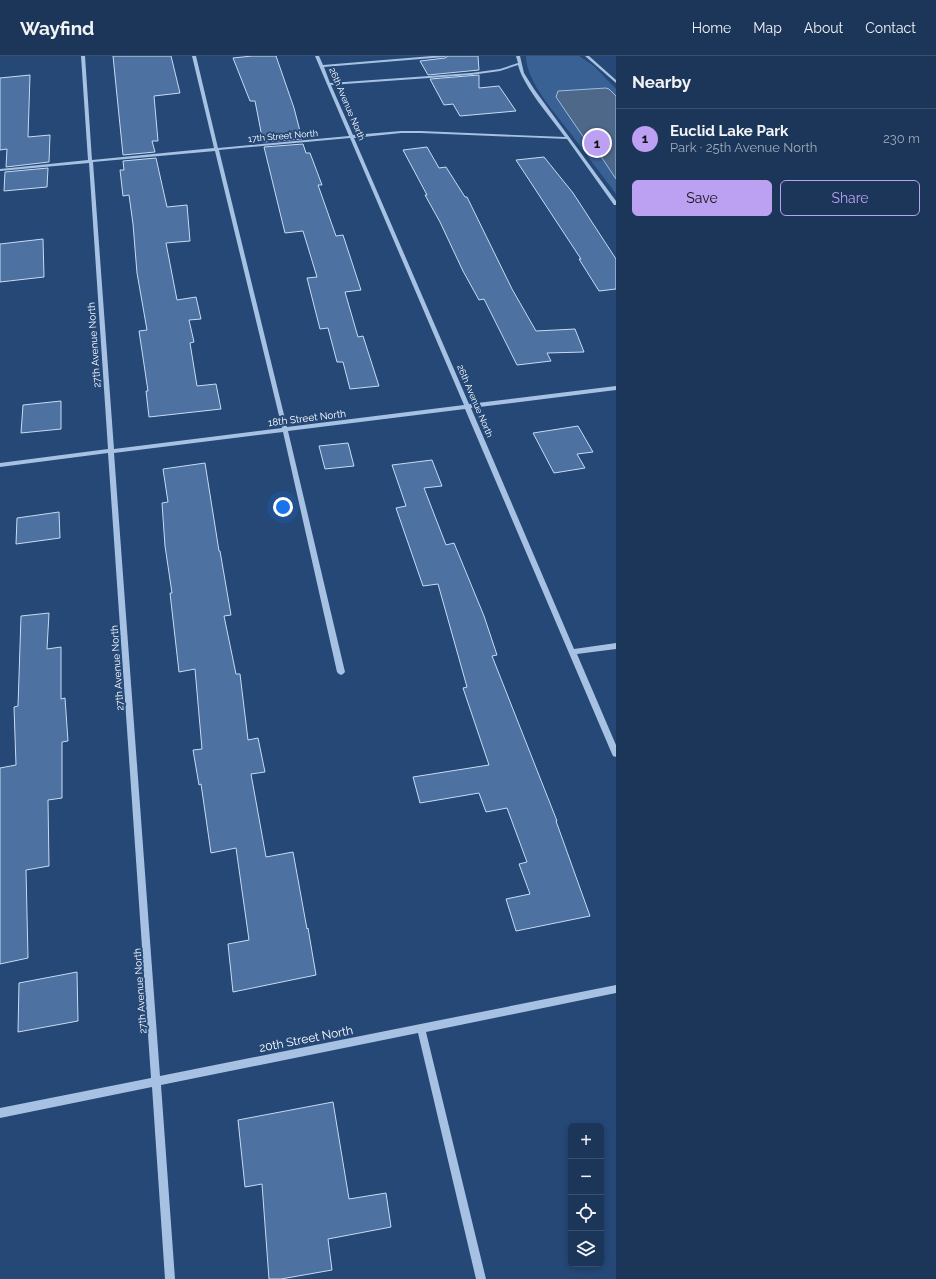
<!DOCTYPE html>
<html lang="en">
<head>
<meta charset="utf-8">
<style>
  body { margin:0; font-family:Raleway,sans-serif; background:#253e5f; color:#f1f3f6 }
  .controls { position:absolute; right:12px; bottom:12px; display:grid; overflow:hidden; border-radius:6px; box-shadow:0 2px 6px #0003 }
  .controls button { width:36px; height:36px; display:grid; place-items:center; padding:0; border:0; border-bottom:1px solid #3a506f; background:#1c3659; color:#f1f3f6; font:20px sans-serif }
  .you { position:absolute; left:283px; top:451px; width:14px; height:14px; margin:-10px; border:3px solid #fff; border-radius:50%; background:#1a73e8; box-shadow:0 0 0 6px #1a73e833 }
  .badge { display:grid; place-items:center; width:26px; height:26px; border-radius:50%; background:#bca0f2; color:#111; font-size:13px; font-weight:700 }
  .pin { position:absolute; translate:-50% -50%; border:2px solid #fff; box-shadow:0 1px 4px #0006 }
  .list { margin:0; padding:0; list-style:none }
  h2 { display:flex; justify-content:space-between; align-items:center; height:52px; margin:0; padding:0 16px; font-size:17px }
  h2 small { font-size:13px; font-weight:400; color:#a0abba }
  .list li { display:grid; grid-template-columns:26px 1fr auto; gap:12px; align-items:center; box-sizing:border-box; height:60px; padding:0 16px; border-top:1px solid #3a506f }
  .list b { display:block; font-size:15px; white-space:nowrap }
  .list p { margin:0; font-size:13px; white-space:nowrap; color:#a0abba }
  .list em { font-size:13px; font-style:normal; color:#a0abba }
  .actions { display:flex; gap:8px; padding:12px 16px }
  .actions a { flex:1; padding:9px 0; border:1px solid #bca0f2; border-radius:6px; text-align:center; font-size:14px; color:#bca0f2 }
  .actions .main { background:#bca0f2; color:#111 }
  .icon { flex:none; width:22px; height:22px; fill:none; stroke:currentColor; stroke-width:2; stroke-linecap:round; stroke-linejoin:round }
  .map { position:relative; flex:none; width:616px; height:1223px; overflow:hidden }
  header { display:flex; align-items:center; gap:24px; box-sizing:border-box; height:56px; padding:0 20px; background:#1c3659; border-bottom:1px solid #3a506f }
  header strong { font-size:19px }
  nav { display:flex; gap:22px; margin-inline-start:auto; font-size:14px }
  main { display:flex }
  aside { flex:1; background:#1c3659 }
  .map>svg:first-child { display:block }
  .green { fill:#396194 }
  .water { fill:#4e688a; stroke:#9bbce3 }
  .building { fill:#4d71a0; stroke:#c8dbf2 }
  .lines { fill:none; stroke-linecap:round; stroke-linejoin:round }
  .minor { fill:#a6c1e2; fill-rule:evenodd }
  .labels { text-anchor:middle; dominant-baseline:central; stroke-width:4; stroke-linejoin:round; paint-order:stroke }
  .far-street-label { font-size:9px; fill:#fff; stroke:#254877 }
  .street-label { font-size:10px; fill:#fff; stroke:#254877 }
  .near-street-label { font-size:12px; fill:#fff; stroke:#254877 }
</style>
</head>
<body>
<header>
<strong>Wayfind</strong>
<nav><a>Home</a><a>Map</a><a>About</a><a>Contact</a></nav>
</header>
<main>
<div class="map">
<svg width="616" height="1223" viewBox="0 0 616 1223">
  <rect width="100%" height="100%" fill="#254877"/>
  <path class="green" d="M 526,0 L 579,0 L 594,10 L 616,33 L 616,138 C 601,118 586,98 572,79 C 556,58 526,26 526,0 Z"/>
  <path class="water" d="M 606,32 L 609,33 L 616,40 L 616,123 L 594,90 L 584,82 L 556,41 L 558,35 Z"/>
  <path class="building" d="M 113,0 L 171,0 L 180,37 L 154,40 L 158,85 L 152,85 L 155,96 L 123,99 Z
    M 252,0 L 276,0 L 294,52 L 302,83 L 263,86 L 255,45 L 250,45 L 233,2 Z
    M 448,0 L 478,0 L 479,14 L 428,19 L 420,5 L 445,2 Z
    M 30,19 L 28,81 L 50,79 L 49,106 L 6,111 L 7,93 L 0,94 L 0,22 Z
    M 479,19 L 479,32 L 499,30 L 516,55 L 460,60 L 453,48 L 444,49 L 430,23 Z
    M 303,88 L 306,97 L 310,97 L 322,129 L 318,129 L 336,180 L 343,179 L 361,234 L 345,236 L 358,281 L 363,280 L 379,330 L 350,333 L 343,306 L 337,306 L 328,272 L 320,273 L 307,222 L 317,221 L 303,175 L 285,177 L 264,91 Z
    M 427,91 L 439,112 L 446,111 L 465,141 L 467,141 L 512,233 L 536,275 L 575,273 L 584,296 L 547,297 L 551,305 L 517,309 L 484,243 L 479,244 L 463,215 L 440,166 L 425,139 L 427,139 L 403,94 Z
    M 544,101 L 573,137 L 616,203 L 616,233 L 599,235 L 579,203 L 581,203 L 516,104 Z
    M 156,102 L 167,151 L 187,149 L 190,185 L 166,187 L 177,244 L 196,241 L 201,263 L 189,264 L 194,286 L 190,287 L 197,330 L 216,328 L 221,353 L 149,361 L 146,335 L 148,335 L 139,275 L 147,274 L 137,217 L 133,168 L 129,139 L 123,140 L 120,114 L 124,114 L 123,105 Z
    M 48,112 L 47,131 L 4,135 L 5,116 Z
    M 43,183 L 44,221 L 0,226 L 0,188 Z
    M 61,345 L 61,373 L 21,377 L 23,349 Z
    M 578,370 L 593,396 L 577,398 L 585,412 L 554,417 L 533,377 Z
    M 348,387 L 354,410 L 325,413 L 319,390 Z
    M 432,404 L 442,430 L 424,432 L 446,489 L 454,487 L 484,560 L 497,599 L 492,600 L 557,765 L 556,765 L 590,860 L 516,875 L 506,843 L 530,838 L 519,808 L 527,806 L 507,752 L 486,756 L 479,737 L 420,747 L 413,721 L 489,709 L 463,632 L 467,631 L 438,528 L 423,530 L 396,452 L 406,450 L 392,409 Z
    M 205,407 L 219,495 L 220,495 L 231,559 L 224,560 L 236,618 L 240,618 L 248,684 L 258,682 L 265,716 L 251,718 L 266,801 L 293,796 L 307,873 L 308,872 L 316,919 L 233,936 L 228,888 L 249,884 L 236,792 L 211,797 L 201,728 L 199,729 L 193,694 L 202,693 L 195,613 L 179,616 L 170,537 L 172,537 L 165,490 L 162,447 L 168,446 L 163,413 Z
    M 59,456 L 60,482 L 16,488 L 17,462 Z
    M 49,557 L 47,593 L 61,591 L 61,643 L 65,642 L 68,685 L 62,686 L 62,742 L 48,744 L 49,810 L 26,814 L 28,902 L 0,908 L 0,712 L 16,709 L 14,651 L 18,650 L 21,560 Z
    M 77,916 L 78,965 L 18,976 L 19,927 Z
    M 333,1046 L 349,1143 L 386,1137 L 391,1171 L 328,1183 L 332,1214 L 281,1223 L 269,1223 L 262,1128 L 245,1131 L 238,1064 Z"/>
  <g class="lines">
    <path class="minor" d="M 81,0 L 85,0 L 92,104 L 214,92 L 192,0 L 196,0 L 218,92 L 349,80 L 315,0 L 319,0 L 323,9 L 432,0 L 447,0 L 445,1 L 324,11 L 330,27 L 471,17 L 500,13 L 518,7 L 516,0 L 520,0 L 524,17 L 534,33 L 616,145 L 616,149 L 614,149 L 567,83 L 421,77 L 401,77 L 354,82 L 469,348 L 616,330 L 616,334 L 471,352 L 574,593 L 616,587 L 616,593 L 577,598 L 616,689 L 616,701 L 613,700 L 612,698 L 465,353 L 288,375 L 345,616 L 343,618 L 341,619 L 339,618 L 337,616 L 283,376 L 114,397 L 160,1020 L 616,929 L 616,937 L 426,976 L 486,1223 L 476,1223 L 418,977 L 161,1029 L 175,1223 L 165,1223 L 152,1031 L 0,1062 L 0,1052 L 151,1022 L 108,397 L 0,411 L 0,407 L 108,393 L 89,107 L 0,115 L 0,113 L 88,104 ZM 518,9 C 523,30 552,63 565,81 L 421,75 L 401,75 L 353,79 L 331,29 L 471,19 L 500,15 ZM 350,82 L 464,349 L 287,371 L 219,94 ZM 215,95 L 282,372 L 114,393 L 93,106 Z
      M 585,0 L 589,0 L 616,24 L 616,27 Z"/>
  </g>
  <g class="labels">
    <g class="far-street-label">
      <text transform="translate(347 48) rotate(67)">26th Avenue North</text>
      <text transform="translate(283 80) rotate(-5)">17th Street North</text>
      <text transform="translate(475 345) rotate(67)">26th Avenue North</text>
    </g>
    <g class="street-label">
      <text transform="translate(94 289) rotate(-94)">27th Avenue North</text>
      <text transform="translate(307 362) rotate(-7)">18th Street North</text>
      <text transform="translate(117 612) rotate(-94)">27th Avenue North</text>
      <text transform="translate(140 935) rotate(-94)">27th Avenue North</text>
    </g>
    <g class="near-street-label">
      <text transform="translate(306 983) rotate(-11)">20th Street North</text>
    </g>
  </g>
</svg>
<div class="controls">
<button>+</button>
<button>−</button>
<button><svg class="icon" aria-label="locate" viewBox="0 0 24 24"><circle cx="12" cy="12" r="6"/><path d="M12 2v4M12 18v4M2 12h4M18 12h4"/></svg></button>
<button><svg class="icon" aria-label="layers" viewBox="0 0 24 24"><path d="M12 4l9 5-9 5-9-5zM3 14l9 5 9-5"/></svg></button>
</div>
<div class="you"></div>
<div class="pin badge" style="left:597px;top:87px">1</div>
</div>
<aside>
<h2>Nearby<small></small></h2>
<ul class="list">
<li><span class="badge">1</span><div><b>Euclid Lake Park</b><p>Park · 25th Avenue North</p></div><em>230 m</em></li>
</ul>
<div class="actions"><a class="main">Save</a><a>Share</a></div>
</aside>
</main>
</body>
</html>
